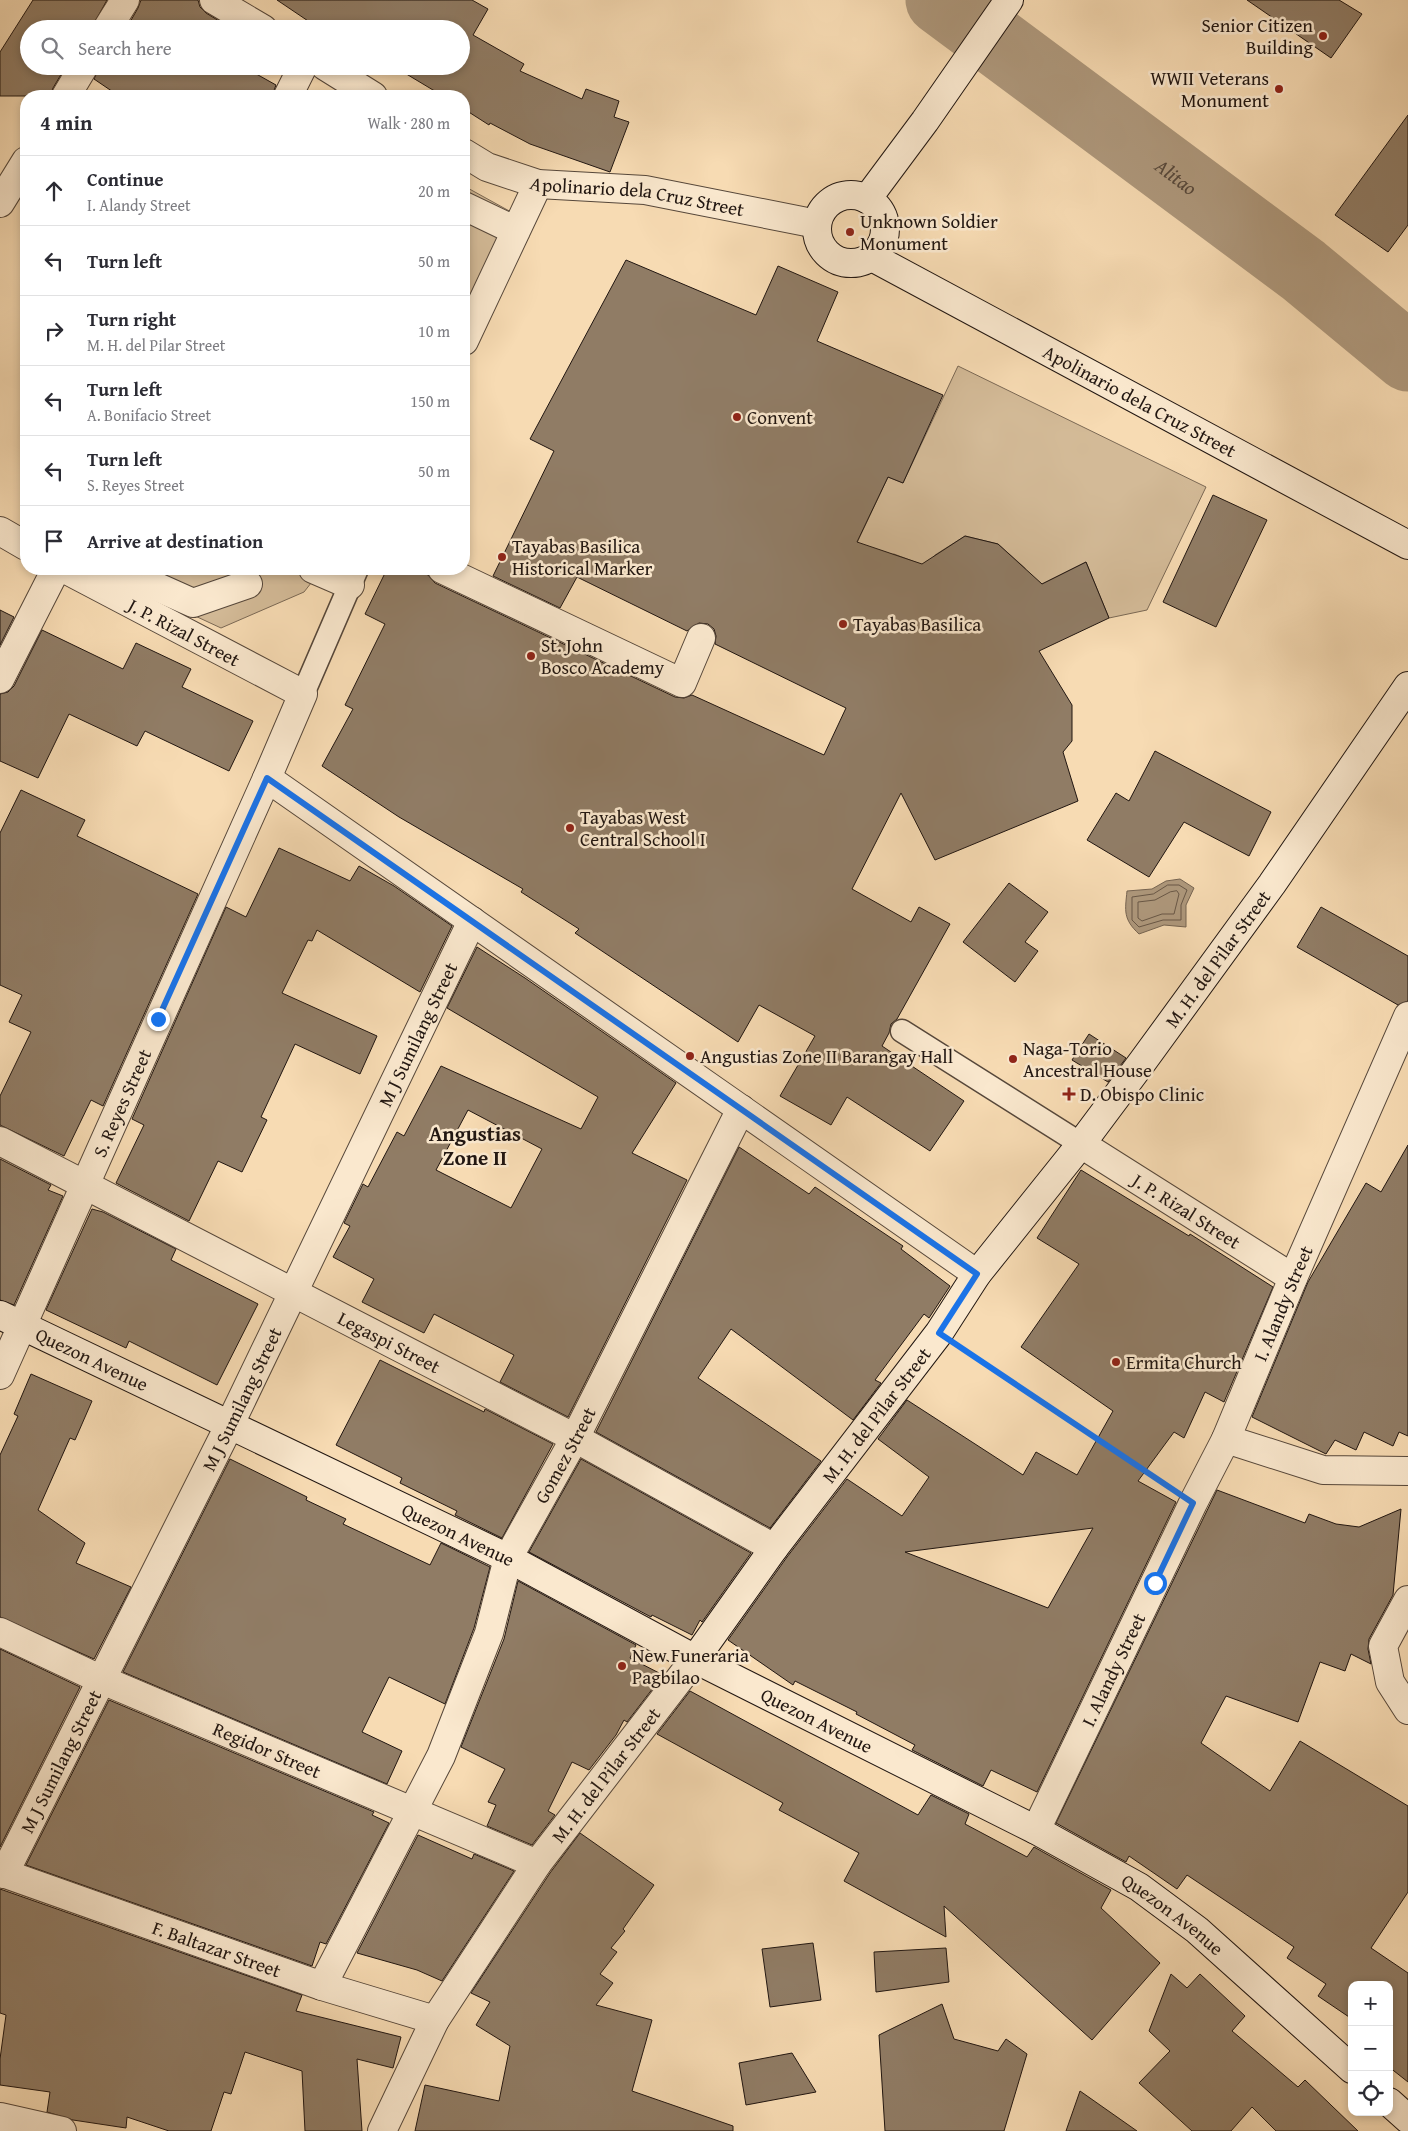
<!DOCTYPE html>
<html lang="en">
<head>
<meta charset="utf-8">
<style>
  body { margin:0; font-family:"Gentium Book Plus",serif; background:#f2f2f3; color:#2b2b33 }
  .controls { position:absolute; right:15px; bottom:15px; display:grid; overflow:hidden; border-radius:10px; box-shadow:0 2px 8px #0003 }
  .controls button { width:45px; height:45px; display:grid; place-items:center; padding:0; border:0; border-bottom:1px solid #e1e1e2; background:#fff; color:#2b2b33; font:25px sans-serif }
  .stop { position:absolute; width:15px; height:15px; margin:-11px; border:4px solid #1a73e8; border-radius:50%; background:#fff }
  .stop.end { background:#1a73e8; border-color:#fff; box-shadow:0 1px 5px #0008 }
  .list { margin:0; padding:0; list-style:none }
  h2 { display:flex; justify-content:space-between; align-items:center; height:65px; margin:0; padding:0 20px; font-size:21px }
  h2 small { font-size:16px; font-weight:400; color:#7c7c81 }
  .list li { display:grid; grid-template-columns:32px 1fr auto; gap:15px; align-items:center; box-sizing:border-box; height:70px; padding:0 20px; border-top:1px solid #e1e1e2 }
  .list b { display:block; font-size:19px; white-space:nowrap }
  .list p { margin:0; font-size:16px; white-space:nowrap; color:#7c7c81 }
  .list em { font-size:16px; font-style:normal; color:#7c7c81 }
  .icon { flex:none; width:28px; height:28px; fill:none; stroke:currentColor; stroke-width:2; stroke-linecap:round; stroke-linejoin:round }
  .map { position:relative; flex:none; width:1408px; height:2131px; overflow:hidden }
  .search { position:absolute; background:#fff; box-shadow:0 2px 8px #0003; left:20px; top:20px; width:450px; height:55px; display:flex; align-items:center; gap:12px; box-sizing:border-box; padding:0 18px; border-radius:28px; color:#7c7c81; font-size:19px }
  .panel { position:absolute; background:#fff; box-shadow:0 2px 8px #0003; left:20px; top:90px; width:450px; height:485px; border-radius:20px }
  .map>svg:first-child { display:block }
  .green { fill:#d3ba97; stroke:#7a6854 }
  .water { fill:#ae987c; stroke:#766451 }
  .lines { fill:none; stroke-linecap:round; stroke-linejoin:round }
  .shore { stroke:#685746; stroke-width:1 }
  .river { stroke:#ae987c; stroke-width:69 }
  .building { fill:#907c65; stroke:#211611; fill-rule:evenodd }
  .service-casing { stroke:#56473a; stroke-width:25 }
  .pedestrian-casing { stroke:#56473a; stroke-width:30 }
  .minor-casing { stroke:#56473a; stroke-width:30 }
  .tertiary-casing { stroke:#56473a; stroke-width:30 }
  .secondary-casing { stroke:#211611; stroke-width:30 }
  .path { stroke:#211611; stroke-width:3; stroke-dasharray:4 2.5; stroke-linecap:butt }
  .service { stroke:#fae8ce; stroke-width:22 }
  .pedestrian { stroke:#fae8ce; stroke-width:28 }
  .minor { stroke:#fae8ce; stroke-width:28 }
  .tertiary { stroke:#fae8ce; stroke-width:28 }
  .secondary { stroke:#fae8ce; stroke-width:28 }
  .route { stroke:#1a73e8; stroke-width:6 }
  .poi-dot { fill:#8f2418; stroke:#fae8ce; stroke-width:2 }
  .labels { text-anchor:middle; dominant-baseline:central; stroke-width:5; stroke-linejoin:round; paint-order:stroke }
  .poi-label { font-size:19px; fill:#211611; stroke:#fae8ce; text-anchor:start }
  .street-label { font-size:19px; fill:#211611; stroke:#fae8ce }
  .water-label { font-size:20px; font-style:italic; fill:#594a3c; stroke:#fae8ce }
  .quarter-label { font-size:21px; font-weight:bold; fill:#211611; stroke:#fae8ce }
</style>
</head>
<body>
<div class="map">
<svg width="1408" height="2131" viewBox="0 0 1408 2131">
  <rect width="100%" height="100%" fill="#f7dbb3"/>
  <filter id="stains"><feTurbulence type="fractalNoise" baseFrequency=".004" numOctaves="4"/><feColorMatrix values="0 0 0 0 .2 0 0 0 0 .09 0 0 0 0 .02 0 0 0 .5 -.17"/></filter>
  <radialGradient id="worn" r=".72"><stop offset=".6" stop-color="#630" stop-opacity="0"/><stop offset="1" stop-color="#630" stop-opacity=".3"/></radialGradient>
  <path class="green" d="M 464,186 L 522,218 L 464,341 Z
    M 958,366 L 1206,487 L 1147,610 L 1109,618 L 1086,562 L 1030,590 L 1025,568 L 998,544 L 965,536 L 935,555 L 928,567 L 894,554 L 882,557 L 840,579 L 888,477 L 903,483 Z
    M 94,569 L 322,569 L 304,592 L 221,628 Z"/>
  <path class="water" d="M 1180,879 L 1194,888 L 1186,905 L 1186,927 L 1164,925 L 1139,934 C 1123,919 1125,911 1127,891 L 1152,889 L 1166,881 Z"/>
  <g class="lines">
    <path class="shore" d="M 1168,885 L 1179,885 L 1187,890 L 1181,905 L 1181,920 L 1163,920 L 1139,927 L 1132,920 L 1132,897 L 1153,894 Z
      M 1177,891 L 1179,894 L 1174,914 L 1162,914 L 1142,921 L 1138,918 L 1138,902 L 1155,900 L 1170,892 Z"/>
    <path class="river" id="s1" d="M 940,0 L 1303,270 L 1408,357"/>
  </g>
  <path class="building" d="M 33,0 L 107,0 L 91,29 L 29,29 L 29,66 L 66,66 L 53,88 L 50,96 L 0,96 L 0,52 Z
    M 141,0 L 198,0 L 200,7 L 206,13 L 229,27 L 126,29 L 138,8 Z
    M 277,0 L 472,0 L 488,9 L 473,35 L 524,64 L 520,71 L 582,99 L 586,89 L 619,101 L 614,117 L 629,122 L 610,172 L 530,144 L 490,123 L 489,125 L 464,109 L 464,96 L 443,96 L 393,66 L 461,66 L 461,29 L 320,29 Z
    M 1247,0 L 1339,0 L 1362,14 L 1331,58 Z
    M 100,66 L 242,66 L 276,85 L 272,96 L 119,96 L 94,79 Z
    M 1408,115 L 1408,225 L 1388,252 L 1335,215 Z
    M 626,260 L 756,315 L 778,266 L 838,292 L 817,341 L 943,395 L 903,483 L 888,477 L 857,542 L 922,564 L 965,536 L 998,544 L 1042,584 L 1086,562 L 1109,618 L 1039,651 L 1072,705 L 1072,741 L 1063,752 L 1078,801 L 935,860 L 901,793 L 852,889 L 911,922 L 919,907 L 950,924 L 897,1019 L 891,1024 L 889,1033 L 882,1046 L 964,1101 L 930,1151 L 847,1097 L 831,1125 L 780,1096 L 815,1036 L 759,1005 L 738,1042 L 575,933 L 579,929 L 521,892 L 523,889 L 399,817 L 322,766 L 353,709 L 345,705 L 385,624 L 365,614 L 387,569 L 415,569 L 428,575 L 435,583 L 675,697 L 684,698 L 692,695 L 824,755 L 846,708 L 715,644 L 716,636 L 714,629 L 708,624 L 699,623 L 687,631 L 577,577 L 560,608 L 493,576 L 554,451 L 530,439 Z
    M 1213,495 L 1267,520 L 1216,627 L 1163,602 Z
    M 0,610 L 14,617 L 0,645 Z
    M 42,630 L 123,669 L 136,643 L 191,669 L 182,687 L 253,721 L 229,771 L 145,731 L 137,746 L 69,714 L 38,778 L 0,761 L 0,694 L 8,692 L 14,686 Z
    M 1155,751 L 1271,812 L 1249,856 L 1184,822 L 1149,877 L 1087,840 L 1116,793 L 1129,801 Z
    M 21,790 L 85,820 L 77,836 L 198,894 L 103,1106 L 91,1100 L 64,1156 L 0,1125 L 0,1096 L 31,1032 L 9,1022 L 22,995 L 0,985 L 0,833 Z
    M 279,848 L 350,881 L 359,866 L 394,886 L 452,926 L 420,992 L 317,930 L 312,941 L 308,940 L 282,993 L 377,1036 L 360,1074 L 295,1044 L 261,1117 L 267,1120 L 242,1172 L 218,1161 L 189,1221 L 116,1183 L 144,1125 L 132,1119 L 226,907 L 246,917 Z
    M 1009,883 L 1048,912 L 1025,942 L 1038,951 L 1015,982 L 963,942 Z
    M 1321,907 L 1408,956 L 1408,1001 L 1398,1005 L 1297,947 Z
    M 477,947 L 525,978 L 676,1083 L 632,1153 L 687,1180 L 568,1417 L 500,1382 L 514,1355 L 434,1314 L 424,1333 L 362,1302 L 374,1279 L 333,1257 L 350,1226 L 344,1223 L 363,1184 L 368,1187 L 397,1132 L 404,1136 L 441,1066 L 581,1129 L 598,1097 L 447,1008 ZM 468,1110 L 542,1149 L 511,1208 L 436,1170 Z
    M 1089,1034 L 1126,1058 L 1108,1082 L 1072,1060 Z
    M 1408,1145 L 1408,1436 L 1399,1432 L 1393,1446 L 1364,1432 L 1356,1450 L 1335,1440 L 1326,1454 L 1252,1417 L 1308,1282 L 1366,1183 L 1381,1192 Z
    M 739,1147 L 809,1194 L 815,1187 L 903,1246 L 901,1249 L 950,1286 L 929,1318 L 924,1314 L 875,1380 L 881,1383 L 853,1420 L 731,1329 L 698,1378 L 821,1461 L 770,1528 L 596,1432 Z
    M 0,1159 L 51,1185 L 48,1190 L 63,1196 L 14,1305 L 0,1300 Z
    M 1081,1170 L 1189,1236 L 1190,1234 L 1273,1287 L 1224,1402 L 1205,1392 L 1184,1438 L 1174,1432 L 1138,1481 L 1176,1502 L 1037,1792 L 991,1770 L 983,1786 L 912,1750 L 915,1745 L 856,1714 L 857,1712 L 795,1681 L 793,1685 L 728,1640 L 787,1557 L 847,1479 L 902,1516 L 929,1477 L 878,1439 L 907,1400 L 1023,1475 L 1036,1452 L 1077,1475 L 1113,1411 L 1021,1347 L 1079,1264 L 1037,1238 ZM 1093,1528 L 1048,1608 L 905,1552 Z
    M 92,1209 L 103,1212 L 176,1249 L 171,1260 L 258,1304 L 217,1385 L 129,1341 L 126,1348 L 46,1310 Z
    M 380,1360 L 484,1412 L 485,1409 L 553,1444 L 502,1538 L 455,1515 L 457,1511 L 400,1483 L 402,1478 L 336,1445 Z
    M 31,1374 L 92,1401 L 75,1440 L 70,1438 L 38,1510 L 85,1543 L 76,1563 L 131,1587 L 94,1659 L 0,1617 L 0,1455 L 18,1416 L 14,1414 Z
    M 230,1459 L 307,1497 L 306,1500 L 346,1519 L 343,1524 L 430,1565 L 441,1543 L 490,1567 L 474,1628 L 445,1704 L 389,1677 L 362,1732 L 402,1751 L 387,1784 L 123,1672 Z
    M 581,1459 L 751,1553 L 702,1622 L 700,1620 L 692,1635 L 652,1615 L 651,1617 L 529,1552 Z
    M 1217,1490 L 1305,1523 L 1309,1514 L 1336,1524 L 1359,1527 L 1401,1509 L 1393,1595 L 1369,1639 L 1368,1649 L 1371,1664 L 1351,1654 L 1345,1671 L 1320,1662 L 1298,1722 L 1226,1696 L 1201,1743 L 1270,1791 L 1300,1741 L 1408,1806 L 1408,1892 L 1371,1948 L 1408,1973 L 1408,2082 L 1389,2067 L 1389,1985 L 1352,1985 L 1352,2019 L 1318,1996 L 1326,1984 L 1287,1958 L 1294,1947 L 1235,1907 L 1187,1875 L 1177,1889 L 1129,1856 L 1126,1862 L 1056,1823 Z
    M 518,1581 L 636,1645 L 630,1658 L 663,1675 L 627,1722 L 624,1720 L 616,1735 L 589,1770 L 572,1762 L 548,1811 L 555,1815 L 532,1845 L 487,1826 L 496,1805 L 488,1802 L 505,1769 L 461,1747 L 504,1639 Z
    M 0,1649 L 80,1687 L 0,1847 Z
    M 690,1691 L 918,1815 L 931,1795 L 969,1814 L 965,1824 L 1027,1857 L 1034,1847 L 1111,1890 L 1101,1908 L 1160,1963 L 1092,2040 L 944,1906 L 946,1937 L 844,1881 L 859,1853 L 779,1810 L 783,1803 L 657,1734 Z
    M 109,1700 L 374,1812 L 372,1815 L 389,1823 L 326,1944 L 320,1942 L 312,1966 L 26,1865 Z
    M 580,1833 L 654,1885 L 623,1929 L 625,1931 L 611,1948 L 617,1952 L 600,1974 L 613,1983 L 596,2005 L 652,2020 L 632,2091 L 733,2126 L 733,2131 L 415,2131 L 425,2085 L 499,2101 L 510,2046 L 476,2025 L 490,2002 L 471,1993 L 550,1873 Z
    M 418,1835 L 472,1859 L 474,1854 L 514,1871 L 442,1981 L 417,1970 L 357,1953 Z
    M 0,1889 L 302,1995 L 296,2011 L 401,2037 L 393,2068 L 357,2059 L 362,2131 L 305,2131 L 302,2071 L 245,2052 L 231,2094 L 224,2092 L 211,2131 L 169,2131 L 127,2117 L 126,2128 L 73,2120 L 47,2112 L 50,2092 L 0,2085 L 0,2059 L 6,2015 L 0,2013 Z
    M 813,1943 L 821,2000 L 770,2007 L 762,1949 Z
    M 946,1948 L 949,1982 L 876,1992 L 874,1952 Z
    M 1171,1974 L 1187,1988 L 1200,1974 L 1245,2016 L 1232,2031 L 1298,2087 L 1305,2080 L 1358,2131 L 1276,2131 L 1252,2107 L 1231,2131 L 1192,2131 L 1139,2083 L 1170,2051 L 1149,2031 Z
    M 942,2004 L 954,2039 L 998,2051 L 1006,2039 L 1027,2054 L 1004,2131 L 885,2131 L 879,2035 Z
    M 792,2053 L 816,2092 L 746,2105 L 739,2063 Z
    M 1080,2091 L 1137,2131 L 1066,2131 Z"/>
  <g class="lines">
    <defs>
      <path id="service" d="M 303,694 L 357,569
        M 902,1031 L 1081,1144"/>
      <path id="pedestrian" d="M 464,206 L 516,231
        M 464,341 L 538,184
        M 117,569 L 193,603 L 248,584
        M 313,569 L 350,585
        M 442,569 L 682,683 L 701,638"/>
      <g id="minor">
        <path d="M 288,96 L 303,66"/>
        <path d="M 0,531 L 26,546"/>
        <path d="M 0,679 L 56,569"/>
        <path d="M 267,778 L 977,1274"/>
        <path id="s2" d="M 0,1141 L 575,1438 L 774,1548"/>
        <path id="s3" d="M 1081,1144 L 1293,1278"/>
        <path id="s4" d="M 0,1375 L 267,778 L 303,694 L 65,569"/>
        <path d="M 1226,1439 L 1323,1470 L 1408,1471"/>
        <path d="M 1408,1600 L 1383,1646 L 1390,1682 L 1408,1710"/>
        <path id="s5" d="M 0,1632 L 100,1679 L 537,1864"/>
        <path id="s6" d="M 1036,1830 L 1193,1503 L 1226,1439 L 1293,1278 L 1408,1016"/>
        <path id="s7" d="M 0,1872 L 322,1986 L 435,2020"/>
        <path id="s8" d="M 4,1874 L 229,1426 L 472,921"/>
        <path id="s9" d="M 322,1986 L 441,1756 L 489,1633 L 508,1558 L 575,1438 L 741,1109"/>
        <path d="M 0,2117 L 62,2131"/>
        <path id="s10" d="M 382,2131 L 435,2020 L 537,1864 L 695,1659"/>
      </g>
      <g id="tertiary">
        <path d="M 214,0 L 263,29"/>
        <path d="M 107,29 L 125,0"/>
        <path d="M 325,66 L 373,96"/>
        <path d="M 66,96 L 84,66"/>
        <path id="s11" d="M 464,153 L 487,167 L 538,184 L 645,190 L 817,224"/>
        <path d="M 0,203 L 26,161"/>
      </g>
      <g id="secondary">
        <circle cx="851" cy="229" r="34"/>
        <path d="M 867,199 L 925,121 L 1009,0"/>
        <path id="s12" d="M 872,257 L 1408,545"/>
        <path id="s13" d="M 0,1315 L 508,1558 L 695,1659 L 1036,1830 L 1139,1887 L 1197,1930 L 1352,2069"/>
        <path id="s14" d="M 695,1659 L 774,1548 L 939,1333 L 977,1274 L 1081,1144 L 1143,1061 L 1272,884 L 1408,686"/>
        <path d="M 1389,2102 L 1408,2119"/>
      </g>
    </defs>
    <use href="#service" class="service-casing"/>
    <use href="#pedestrian" class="pedestrian-casing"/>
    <use href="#minor" class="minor-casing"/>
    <use href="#tertiary" class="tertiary-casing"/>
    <use href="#secondary" class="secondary-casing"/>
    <path class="path" d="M 967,1352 L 1165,1484"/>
    <use href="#service" class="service"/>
    <use href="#pedestrian" class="pedestrian"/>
    <use href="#minor" class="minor"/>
    <use href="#tertiary" class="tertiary"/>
    <use href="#secondary" class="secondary"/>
  </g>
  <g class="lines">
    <path class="route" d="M 158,1019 L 267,778 L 977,1274 L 939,1333 L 1193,1503 L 1155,1583"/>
  </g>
  <g class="poi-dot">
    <circle cx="1323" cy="36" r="5"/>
    <circle cx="1279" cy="89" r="5"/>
    <circle cx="850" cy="232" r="5"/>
    <circle cx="737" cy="417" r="5"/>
    <circle cx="502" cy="557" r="5"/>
    <circle cx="843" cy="624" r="5"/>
    <circle cx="531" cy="656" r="5"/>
    <circle cx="570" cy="828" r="5"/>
    <circle cx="690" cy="1056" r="5"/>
    <circle cx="1013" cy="1059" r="5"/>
    <path d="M1066.5 1086.5h5v5h5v5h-5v5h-5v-5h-5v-5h5z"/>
    <circle cx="1116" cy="1362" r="5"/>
    <circle cx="622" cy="1666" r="5"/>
  </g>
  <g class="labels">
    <g class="poi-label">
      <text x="1313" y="25" text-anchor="end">Senior Citizen<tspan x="1313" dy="22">Building</tspan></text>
      <text x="1269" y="78" text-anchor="end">WWII Veterans<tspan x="1269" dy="22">Monument</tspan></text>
      <text x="860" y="221">Unknown Soldier<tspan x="860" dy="22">Monument</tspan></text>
      <text x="747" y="417">Convent</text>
      <text x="512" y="546">Tayabas Basilica<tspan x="512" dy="22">Historical Marker</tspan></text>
      <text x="853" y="624">Tayabas Basilica</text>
      <text x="541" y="645">St. John<tspan x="541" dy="22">Bosco Academy</tspan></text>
      <text x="580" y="817">Tayabas West<tspan x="580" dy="22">Central School I</tspan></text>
      <text x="1023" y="1048">Naga-Torio<tspan x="1023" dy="22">Ancestral House</tspan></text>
      <text x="700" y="1056">Angustias Zone II Barangay Hall</text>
      <text x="1080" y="1094">D. Obispo Clinic</text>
      <text x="1126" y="1362">Ermita Church</text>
      <text x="632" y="1655">New Funeraria<tspan x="632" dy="22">Pagbilao</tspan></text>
    </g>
    <g class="street-label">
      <text stroke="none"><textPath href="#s11" startOffset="181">Apolinario dela Cruz Street</textPath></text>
      <text stroke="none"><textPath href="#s12" startOffset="304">Apolinario dela Cruz Street</textPath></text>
      <text transform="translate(184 632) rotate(28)">J. P. Rizal Street</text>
      <text stroke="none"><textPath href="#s14" startOffset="874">M. H. del Pilar Street</textPath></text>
      <text stroke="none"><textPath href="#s8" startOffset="936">M J Sumilang Street</textPath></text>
      <text stroke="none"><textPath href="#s4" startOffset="298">S. Reyes Street</textPath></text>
      <text stroke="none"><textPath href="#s3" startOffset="125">J. P. Rizal Street</textPath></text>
      <text stroke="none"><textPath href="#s6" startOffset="582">I. Alandy Street</textPath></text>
      <text stroke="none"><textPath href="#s2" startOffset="438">Legaspi Street</textPath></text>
      <text stroke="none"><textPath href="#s13" startOffset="102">Quezon Avenue</textPath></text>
      <text stroke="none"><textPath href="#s8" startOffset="531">M J Sumilang Street</textPath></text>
      <text stroke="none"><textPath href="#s14" startOffset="304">M. H. del Pilar Street</textPath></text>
      <text stroke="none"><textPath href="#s9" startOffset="586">Gomez Street</textPath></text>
      <text stroke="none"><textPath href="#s13" startOffset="508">Quezon Avenue</textPath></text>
      <text stroke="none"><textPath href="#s6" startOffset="178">I. Alandy Street</textPath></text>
      <text stroke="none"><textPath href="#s13" startOffset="912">Quezon Avenue</textPath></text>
      <text stroke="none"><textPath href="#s5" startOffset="292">Regidor Street</textPath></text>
      <text stroke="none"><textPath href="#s8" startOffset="126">M J Sumilang Street</textPath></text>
      <text stroke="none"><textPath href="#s10" startOffset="422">M. H. del Pilar Street</textPath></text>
      <text stroke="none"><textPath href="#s13" startOffset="1318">Quezon Avenue</textPath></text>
      <text stroke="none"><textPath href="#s7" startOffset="230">F. Baltazar Street</textPath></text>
    </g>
    <g class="water-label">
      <text stroke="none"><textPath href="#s1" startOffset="295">Alitao</textPath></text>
    </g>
    <g class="quarter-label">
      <text x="475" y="1133">Angustias<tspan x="475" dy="24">Zone II</tspan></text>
    </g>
  </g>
  <rect width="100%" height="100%" filter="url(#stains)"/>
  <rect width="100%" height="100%" fill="url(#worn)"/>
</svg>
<div class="controls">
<button>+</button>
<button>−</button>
<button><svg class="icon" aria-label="locate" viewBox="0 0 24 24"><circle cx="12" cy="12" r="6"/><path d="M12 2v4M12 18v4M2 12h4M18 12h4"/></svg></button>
</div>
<div class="stop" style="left:1155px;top:1583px"></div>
<div class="stop end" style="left:158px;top:1019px"></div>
<div class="search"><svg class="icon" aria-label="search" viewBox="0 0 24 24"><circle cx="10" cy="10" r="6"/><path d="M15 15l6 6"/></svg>Search here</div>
<section class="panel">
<h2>4 min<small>Walk · 280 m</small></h2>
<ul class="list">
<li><svg class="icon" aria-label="ahead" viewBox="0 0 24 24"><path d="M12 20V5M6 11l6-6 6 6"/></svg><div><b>Continue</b><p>I. Alandy Street</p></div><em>20 m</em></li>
<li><svg class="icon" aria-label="left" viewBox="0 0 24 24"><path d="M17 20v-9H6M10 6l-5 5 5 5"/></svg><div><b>Turn left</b></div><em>50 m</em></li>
<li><svg class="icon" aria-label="right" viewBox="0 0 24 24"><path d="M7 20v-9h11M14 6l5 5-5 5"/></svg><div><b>Turn right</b><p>M. H. del Pilar Street</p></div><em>10 m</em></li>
<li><svg class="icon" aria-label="left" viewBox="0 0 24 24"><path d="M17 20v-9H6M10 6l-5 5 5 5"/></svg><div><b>Turn left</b><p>A. Bonifacio Street</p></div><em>150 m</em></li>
<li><svg class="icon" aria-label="left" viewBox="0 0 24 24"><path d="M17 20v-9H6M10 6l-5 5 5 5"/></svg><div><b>Turn left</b><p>S. Reyes Street</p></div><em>50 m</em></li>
<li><svg class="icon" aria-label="arrive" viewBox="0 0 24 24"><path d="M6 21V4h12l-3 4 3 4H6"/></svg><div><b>Arrive at destination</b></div></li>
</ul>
</section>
</div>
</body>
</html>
